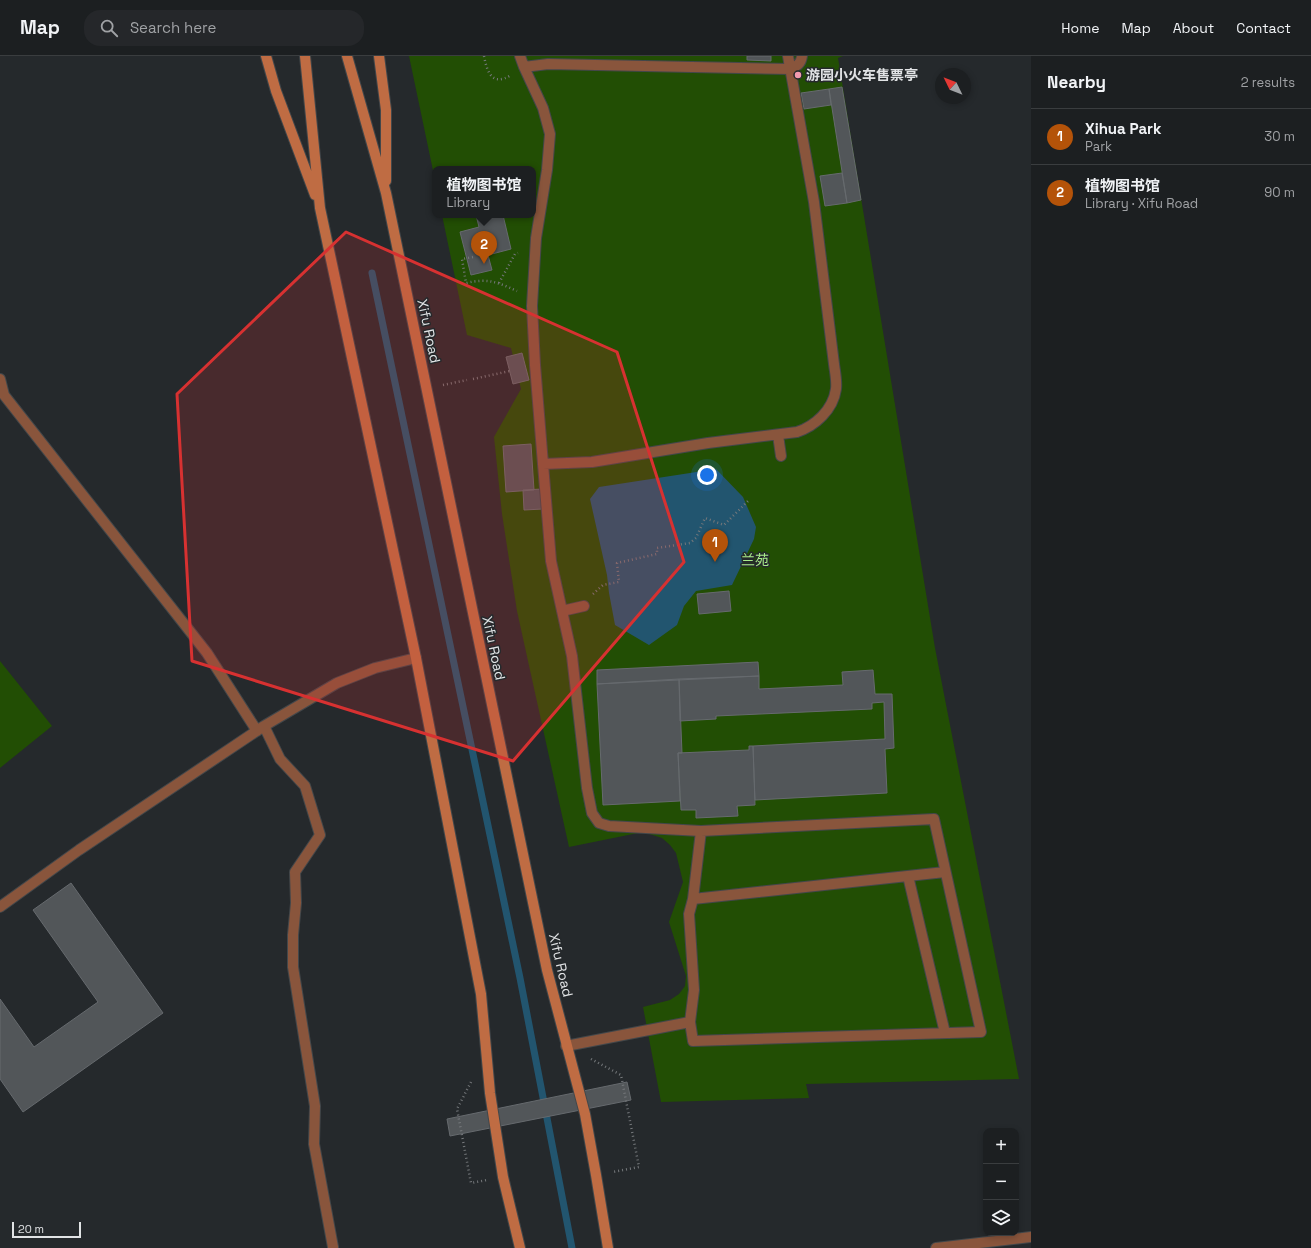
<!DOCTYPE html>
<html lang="en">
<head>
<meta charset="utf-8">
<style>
  body { margin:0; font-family:"Space Grotesk","Noto Sans SC",sans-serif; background:#25272a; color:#f1f3f6 }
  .controls { position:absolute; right:12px; bottom:12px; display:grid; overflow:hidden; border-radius:8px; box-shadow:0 2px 6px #0003 }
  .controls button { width:36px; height:36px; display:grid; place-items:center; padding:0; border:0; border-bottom:1px solid #3a3d3f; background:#1c1f21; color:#f1f3f6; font:20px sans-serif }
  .compass { position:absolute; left:935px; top:12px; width:36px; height:36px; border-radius:50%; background:#1c1f21; box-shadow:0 2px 6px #0003; rotate:313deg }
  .scale { position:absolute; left:12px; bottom:10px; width:69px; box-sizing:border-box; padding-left:4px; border:2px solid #e1e3e5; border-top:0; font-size:11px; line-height:14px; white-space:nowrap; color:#e1e3e5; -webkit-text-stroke:3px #25292c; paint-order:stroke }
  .you { position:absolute; left:707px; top:419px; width:14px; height:14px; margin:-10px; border:3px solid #fff; border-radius:50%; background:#1a73e8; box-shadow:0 0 0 6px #1a73e833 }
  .badge { display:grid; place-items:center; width:26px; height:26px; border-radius:50%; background:#b45309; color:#fff; font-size:13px; font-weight:700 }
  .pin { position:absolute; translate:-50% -33px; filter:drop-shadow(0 1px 2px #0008) }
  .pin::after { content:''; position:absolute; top:21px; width:14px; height:12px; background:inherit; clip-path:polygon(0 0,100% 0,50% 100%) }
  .popup { position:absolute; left:432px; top:110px; width:104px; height:52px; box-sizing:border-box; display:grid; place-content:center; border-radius:8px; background:#1c1f21; filter:drop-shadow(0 1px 3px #0005); font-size:13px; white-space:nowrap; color:#a0a2a5 }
  .popup b { font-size:15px; color:#f1f3f6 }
  .popup::after { content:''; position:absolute; left:50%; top:100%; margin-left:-8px; border:8px solid transparent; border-top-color:#1c1f21 }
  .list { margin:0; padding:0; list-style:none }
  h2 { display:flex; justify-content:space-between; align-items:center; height:52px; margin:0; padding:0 16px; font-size:17px }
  h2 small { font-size:13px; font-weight:400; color:#a0a2a5 }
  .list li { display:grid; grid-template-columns:26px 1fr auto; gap:12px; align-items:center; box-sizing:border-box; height:56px; padding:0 16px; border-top:1px solid #3a3d3f }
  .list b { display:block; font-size:15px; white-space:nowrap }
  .list p { margin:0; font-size:13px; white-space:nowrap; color:#a0a2a5 }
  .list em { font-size:13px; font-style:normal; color:#a0a2a5 }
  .icon { flex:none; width:22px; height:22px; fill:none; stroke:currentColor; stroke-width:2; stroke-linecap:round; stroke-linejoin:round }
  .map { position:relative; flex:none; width:1031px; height:1192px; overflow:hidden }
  header { display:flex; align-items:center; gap:24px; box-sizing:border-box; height:56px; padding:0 20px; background:#1c1f21; border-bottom:1px solid #3a3d3f }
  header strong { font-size:19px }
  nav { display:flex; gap:22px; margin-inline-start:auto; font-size:14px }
  .search { width:280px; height:36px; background:#25272a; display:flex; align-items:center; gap:10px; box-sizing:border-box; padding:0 14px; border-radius:16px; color:#a0a2a5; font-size:15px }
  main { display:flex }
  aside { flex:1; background:#1c1f21 }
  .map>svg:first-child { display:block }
  .green { fill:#224e04 }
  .water { fill:#22556f }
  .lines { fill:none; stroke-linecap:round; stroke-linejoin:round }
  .stream { stroke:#22556f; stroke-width:7 }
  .building { fill:#525659; stroke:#666a6e }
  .service-casing { stroke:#43474a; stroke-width:12 }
  .minor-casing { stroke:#43474a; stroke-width:12 }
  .secondary-casing { stroke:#43474a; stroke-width:12 }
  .path { stroke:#75787b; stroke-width:2.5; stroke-dasharray:1 3; stroke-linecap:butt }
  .service { stroke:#89553c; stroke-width:10 }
  .minor { stroke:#89553c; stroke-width:10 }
  .secondary { stroke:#bf6c43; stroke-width:10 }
  .marked { fill:#d73131; fill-opacity:0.2; stroke:#d73131; stroke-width:3; stroke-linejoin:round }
  .poi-dot { fill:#f29ab0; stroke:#25292c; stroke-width:1.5 }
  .labels { text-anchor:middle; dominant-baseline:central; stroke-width:3; stroke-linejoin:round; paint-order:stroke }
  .poi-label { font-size:14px; font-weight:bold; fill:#e1e3e5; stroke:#25292c; text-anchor:start }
  .street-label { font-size:14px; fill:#e1e3e5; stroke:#25292c }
  .park-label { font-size:14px; fill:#a9ec8a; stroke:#25292c }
</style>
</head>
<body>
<header>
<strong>Map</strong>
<div class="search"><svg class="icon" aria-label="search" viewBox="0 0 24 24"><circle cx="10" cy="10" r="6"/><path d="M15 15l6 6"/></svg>Search here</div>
<nav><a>Home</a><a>Map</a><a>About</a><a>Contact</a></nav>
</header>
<main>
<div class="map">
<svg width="1031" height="1192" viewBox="0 0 1031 1192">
  <rect width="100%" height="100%" fill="#25292c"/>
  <path class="green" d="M 409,0 L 843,0 L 838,2 L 935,592 L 1019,1023 L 806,1028 L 809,1042 L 661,1046 L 643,951 L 670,944 L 679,938 L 685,930 L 686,920 L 669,866 L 683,826 L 676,797 L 670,789 L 662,782 L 643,776 L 569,791 L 517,555 L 502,458 L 494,381 L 521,333 L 511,292 L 467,279 L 442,159 L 533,159 L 533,113 L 435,113 L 435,124 Z
    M 0,605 L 52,670 L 0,712 Z"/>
  <path class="water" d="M 716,413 L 743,441 L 756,471 L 754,483 L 732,529 L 696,535 L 684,550 L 677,569 L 649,589 L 615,569 L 609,537 L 607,519 L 590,443 L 599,431 Z"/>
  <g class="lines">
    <path class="stream" d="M 372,217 L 520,922 L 572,1192"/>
  </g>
  <path class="building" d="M 747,0 L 771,0 L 771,5 L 747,4 Z
    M 842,31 L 861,144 L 847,147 L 829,33 Z
    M 829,33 L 831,49 L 804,53 L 801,37 Z
    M 842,117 L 847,147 L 825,150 L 820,120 Z
    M 476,159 L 503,159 L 511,193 L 488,199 L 492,214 L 471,219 L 460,176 L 479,171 Z
    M 522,297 L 529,324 L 513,328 L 506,301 Z
    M 531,388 L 534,434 L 506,436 L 503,390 Z
    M 542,433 L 543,453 L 524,454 L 523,434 Z
    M 729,535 L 731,555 L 699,558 L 697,538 Z
    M 758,606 L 759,620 L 597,628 L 597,614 Z
    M 873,614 L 875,638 L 892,638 L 894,692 L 885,693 L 887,737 L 755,744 L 753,690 L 885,683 L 884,646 L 872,647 L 872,653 L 716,660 L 716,663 L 680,665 L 679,623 L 759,620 L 759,633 L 843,629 L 842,616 Z
    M 679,623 L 682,697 L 678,697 L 680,745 L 603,749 L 597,628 Z
    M 749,690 L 753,690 L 755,749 L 737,750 L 738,760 L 696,762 L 696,754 L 681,754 L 678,697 L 749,694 Z
    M 71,827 L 163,957 L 23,1056 L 0,1023 L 0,943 L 34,991 L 98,946 L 33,854 Z
    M 627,1026 L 631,1044 L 450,1080 L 447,1063 Z"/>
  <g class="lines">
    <defs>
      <path id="service" d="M 520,0 L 524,11 L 543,52 L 550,78 L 547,114 L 536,182 L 532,250 L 535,309 L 543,408 L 592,406 L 708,387 L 797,376 C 815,370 833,354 836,333 C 837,325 835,316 834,308 L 814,146 L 788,0
        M 524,11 L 548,8 L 790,13 C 797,10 801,8 802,0
        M 0,323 L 4,339 L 207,597 L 257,675
        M 778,379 L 781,400
        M 543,408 L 551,505 L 572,600 L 587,732 L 592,757 L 599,767 L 609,770 L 701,775 L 693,843 L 689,858 L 694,934 L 690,966 L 693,985 L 981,976 L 934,763 L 701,775
        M 562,555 L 584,550
        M 264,670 L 280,703 L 305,730 L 320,779 L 295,816 L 296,847 L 293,879 L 293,911 L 315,1050 L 314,1088 L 333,1191
        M 908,820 L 945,977
        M 693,843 L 945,816
        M 0,851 L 79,794 L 264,670 L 337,627 L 375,612 L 416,602
        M 566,990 L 690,966"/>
      <path id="minor" d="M 936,1192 L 1031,1181"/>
      <path id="secondary" d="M 266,0 L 276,35 L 315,139
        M 305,0 L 320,152 L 416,602 L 481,938 L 490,1037 L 503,1121 L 520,1192
        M 347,0 L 386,137 L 547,914 L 585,1058 L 596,1119 L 608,1192
        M 379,0 L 386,54 L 386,125"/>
    </defs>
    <use href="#service" class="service-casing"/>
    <use href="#minor" class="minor-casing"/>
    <use href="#secondary" class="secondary-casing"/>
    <path class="path" d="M 484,0 C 487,16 492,31 511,19
      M 473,201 L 462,203 L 466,227 C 488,222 497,226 517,235
      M 499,227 L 515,198 L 518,197
      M 473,323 L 510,315
      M 443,329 L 467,324
      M 593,538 L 603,529 L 619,526 L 617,507 L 657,498 L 657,492 L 690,487 L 696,482 L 705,462 L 724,469 L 749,444
      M 591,1003 L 621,1019 L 639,1111 L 613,1116
      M 471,1026 L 457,1053 L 471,1127 L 487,1124"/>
    <use href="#service" class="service"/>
    <use href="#minor" class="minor"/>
    <use href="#secondary" class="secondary"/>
  </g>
  <path class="marked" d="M 346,176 L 617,296 L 684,506 L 513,705 L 192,605 L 177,338 Z"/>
  <circle class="poi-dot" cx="798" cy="19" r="4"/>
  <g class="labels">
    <g class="poi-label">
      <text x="806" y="19">游园小火车售票亭</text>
    </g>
    <g class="street-label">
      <text transform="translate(429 275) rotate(78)">Xifu Road</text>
      <text transform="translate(494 592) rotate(78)">Xifu Road</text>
      <text transform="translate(561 909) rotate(77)">Xifu Road</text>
    </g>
    <g class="park-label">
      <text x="755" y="504">兰苑</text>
    </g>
  </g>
</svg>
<div class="controls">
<button>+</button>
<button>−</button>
<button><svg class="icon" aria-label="layers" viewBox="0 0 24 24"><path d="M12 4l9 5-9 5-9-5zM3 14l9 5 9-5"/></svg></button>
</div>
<svg class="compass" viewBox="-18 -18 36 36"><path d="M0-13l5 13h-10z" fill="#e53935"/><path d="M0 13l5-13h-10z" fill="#a0a2a5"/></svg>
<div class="scale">20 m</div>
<div class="you"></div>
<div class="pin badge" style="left:715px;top:506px">1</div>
<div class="pin badge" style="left:484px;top:208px">2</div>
<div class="popup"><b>植物图书馆</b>Library</div>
</div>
<aside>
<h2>Nearby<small>2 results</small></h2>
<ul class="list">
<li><span class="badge">1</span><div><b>Xihua Park</b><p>Park</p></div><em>30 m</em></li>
<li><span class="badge">2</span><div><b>植物图书馆</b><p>Library · Xifu Road</p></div><em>90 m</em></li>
</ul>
</aside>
</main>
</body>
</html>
